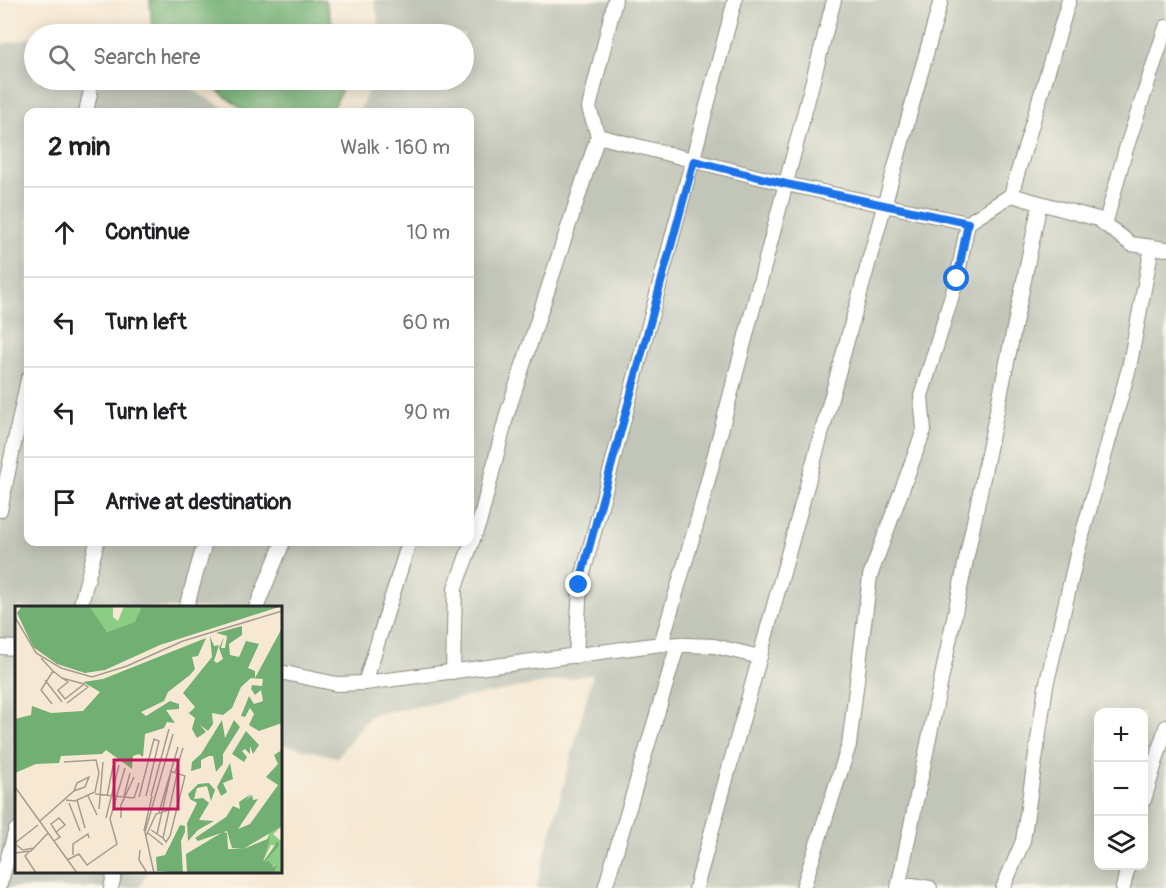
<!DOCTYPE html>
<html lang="en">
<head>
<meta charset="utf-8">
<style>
  body { margin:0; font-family:Pangolin,sans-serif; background:#f6f6f6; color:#202124 }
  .controls { position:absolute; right:18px; bottom:18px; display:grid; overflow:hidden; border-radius:12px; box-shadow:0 3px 15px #0003 }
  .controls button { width:54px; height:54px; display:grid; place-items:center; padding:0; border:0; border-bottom:2px solid #e0e0e0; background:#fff; color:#202124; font:30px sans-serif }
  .stop { position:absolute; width:18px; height:18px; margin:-14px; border:4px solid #1a73e8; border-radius:50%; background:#fff }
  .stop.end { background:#1a73e8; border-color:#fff; box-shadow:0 2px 6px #0008 }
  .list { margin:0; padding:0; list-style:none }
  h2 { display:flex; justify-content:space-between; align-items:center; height:78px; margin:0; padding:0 24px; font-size:26px }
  h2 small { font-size:20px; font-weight:400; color:#757577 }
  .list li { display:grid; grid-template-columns:39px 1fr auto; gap:18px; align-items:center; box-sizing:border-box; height:90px; padding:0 24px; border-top:2px solid #e0e0e0 }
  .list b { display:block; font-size:22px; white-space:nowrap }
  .list em { font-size:20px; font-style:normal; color:#757577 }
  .icon { flex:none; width:33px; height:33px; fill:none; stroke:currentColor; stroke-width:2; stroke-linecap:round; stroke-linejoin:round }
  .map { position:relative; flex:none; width:1166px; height:888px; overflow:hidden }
  .search { position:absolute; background:#fff; box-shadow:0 3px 15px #0003; left:24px; top:24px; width:450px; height:66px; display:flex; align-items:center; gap:15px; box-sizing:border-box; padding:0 21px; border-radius:33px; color:#757577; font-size:22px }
  .panel { position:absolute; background:#fff; box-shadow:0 3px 15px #0003; left:24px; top:108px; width:450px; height:438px; border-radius:12px }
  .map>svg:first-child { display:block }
  .industrial { fill:#c2c6b9; fill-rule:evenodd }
  .forest { fill:#71b072; stroke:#4e6e4e; stroke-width:1.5 }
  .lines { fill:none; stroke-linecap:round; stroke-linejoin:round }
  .service-casing { stroke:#908a7f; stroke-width:16 }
  .service { stroke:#fff; stroke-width:14 }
  .route { stroke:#1a73e8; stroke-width:8 }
  .inset-road { fill:none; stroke:#a59c90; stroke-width:1.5 }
  .view { fill:#c2185b; fill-opacity:0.15; stroke:#c2185b; stroke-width:3 }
  .inset-edge { fill:none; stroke:#2b2b2b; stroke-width:3 }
</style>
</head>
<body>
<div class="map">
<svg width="1166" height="888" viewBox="0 0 1166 888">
  <rect width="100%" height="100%" fill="#fbf7ec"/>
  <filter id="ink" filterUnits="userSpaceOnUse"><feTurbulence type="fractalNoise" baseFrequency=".0167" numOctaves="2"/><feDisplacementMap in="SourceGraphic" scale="12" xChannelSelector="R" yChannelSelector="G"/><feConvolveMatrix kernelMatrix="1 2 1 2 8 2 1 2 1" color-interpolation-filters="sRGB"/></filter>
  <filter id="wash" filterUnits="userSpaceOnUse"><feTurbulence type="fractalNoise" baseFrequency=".008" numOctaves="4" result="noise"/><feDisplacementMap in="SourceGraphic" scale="24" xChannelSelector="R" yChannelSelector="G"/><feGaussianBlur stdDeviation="1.35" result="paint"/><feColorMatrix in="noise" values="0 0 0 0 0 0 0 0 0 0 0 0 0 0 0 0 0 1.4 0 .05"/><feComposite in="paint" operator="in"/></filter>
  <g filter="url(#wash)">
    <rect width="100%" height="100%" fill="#f6e8d3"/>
    <path class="industrial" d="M 374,0 L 1166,0 L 1166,888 L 536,888 L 593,674 L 371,715 L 337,757 L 281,744 L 280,608 L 16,608 L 16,872 L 148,872 L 139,888 L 0,888 L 0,45 L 34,37 L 34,80 L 175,80 L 231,112 L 28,112 L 28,542 L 470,542 L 470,112 L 359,112 L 373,80 L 464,80 L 464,34 L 381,34 ZM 1098,712 L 1144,712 L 1144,866 L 1098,866 Z
      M 91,24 L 108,34 L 45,34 Z"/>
    <path class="forest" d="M 150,0 L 325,0 L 336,34 L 152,34 Z
      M 203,80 L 346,80 L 332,112 L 246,112 Z"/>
  </g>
  <g filter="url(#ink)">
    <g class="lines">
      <defs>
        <path id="service" d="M 86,112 L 90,94
          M 598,136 L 786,184 L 968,223
          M 1011,195 L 1098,219 L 1131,244 L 1166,249
          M 1105,225 L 1125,152 L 1166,27
          M 0,510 L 28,379
          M 80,608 L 97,542
          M 186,608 L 205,542
          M 256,608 L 283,542
          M 661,644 L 697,522 L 834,0
          M 0,647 L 16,648
          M 576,656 L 580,585 L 735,0
          M 280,672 L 337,684 L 365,683 L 409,542
          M 453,672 L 455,588 L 480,520 L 507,414 L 598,136 L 589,108 L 615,0
          M 365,683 L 661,644 L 714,646 L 760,657
          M 1144,800 L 1166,727
          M 0,884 L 16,830
          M 111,888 L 115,872
          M 605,888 L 678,644
          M 696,888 L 941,0
          M 803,888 L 849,745 L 870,576 L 924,430 L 921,396 L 957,279 L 968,223 L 1011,195 L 1069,0
          M 898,888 L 1040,203
          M 907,888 L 912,885 L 930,888
          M 1003,888 L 1023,841 L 1046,686 L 1078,550 L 1129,368 L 1152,247
          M 1123,888 L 1128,866"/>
      </defs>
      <use href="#service" class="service-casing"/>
      <use href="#service" class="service"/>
    </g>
  </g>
  <g class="lines" filter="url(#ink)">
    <path class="route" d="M 579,585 L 694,161 L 786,184 L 968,223 L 957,279"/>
  </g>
  <g transform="translate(15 606)">
    <rect width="267" height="267" fill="#f6e8d3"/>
    <path d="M 98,0 L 98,11 L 103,15 L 109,0 L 127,0 L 121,16 L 92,26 L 73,1 ZM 267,220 L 258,228 L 267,236 L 267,266 L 258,267 L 261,258 L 257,261 L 250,256 L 264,240 L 256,239 L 247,257 L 247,249 L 254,227 Z" fill="#8ccd85"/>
    <path d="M 7,0 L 74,0 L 92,26 L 120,16 L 127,0 L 267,0 L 145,39 L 90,64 L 70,67 L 42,58 L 18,41 L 2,7 ZM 227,20 L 227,29 L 214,38 L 215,49 L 224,51 L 231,35 L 244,38 L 233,62 L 240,65 L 240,72 L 267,22 L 267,117 L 244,125 L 234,119 L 239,108 L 235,102 L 230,111 L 226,110 L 234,90 L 239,98 L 248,95 L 246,84 L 240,89 L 236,83 L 237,79 L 247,80 L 248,73 L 236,72 L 226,81 L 217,102 L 208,109 L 197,107 L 198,118 L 193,125 L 185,119 L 191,126 L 182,132 L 177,123 L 180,112 L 171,105 L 174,107 L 180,101 L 168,87 L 197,51 L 195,30 L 199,40 L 204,39 L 199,55 L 202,57 L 208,53 L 204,42 L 209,31 L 206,42 L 210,42 L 212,30 L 201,27 ZM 191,32 L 183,50 L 177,51 L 180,63 L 175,69 L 153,86 L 149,95 L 126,106 L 131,110 L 155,95 L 164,98 L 164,103 L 151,104 L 160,117 L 152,116 L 149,122 L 130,128 L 128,151 L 124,148 L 118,150 L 117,163 L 91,144 L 87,148 L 46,150 L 44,157 L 21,158 L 0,167 L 0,113 L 16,109 L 17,100 L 36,107 L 68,105 L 85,86 L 68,76 L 88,73 ZM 207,114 L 210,132 L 219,114 L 225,121 L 208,148 L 208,158 L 201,166 L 198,150 L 194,150 L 186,154 L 186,162 L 176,165 L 177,156 L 186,148 ZM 231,125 L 244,139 L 238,148 L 235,140 L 235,148 L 230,143 L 227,145 L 232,151 L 229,156 L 217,148 ZM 267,144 L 267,220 L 228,243 L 255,232 L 248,256 L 263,235 L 264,240 L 250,256 L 254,255 L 258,261 L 262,258 L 259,267 L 172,267 L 171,248 L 208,226 L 212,227 L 213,243 L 228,243 L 217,242 L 212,225 L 183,235 L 180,232 L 211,211 L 218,200 L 225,203 L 224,196 L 236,188 L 231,194 L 237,189 L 238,194 L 243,193 L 223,223 L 235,218 L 263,179 L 251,171 L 263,158 L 259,149 ZM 215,157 L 218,173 L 208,177 L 212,186 L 206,190 L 202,181 ZM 194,177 L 200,184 L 196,195 L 192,180 L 182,182 L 179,193 L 188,192 L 194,197 L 184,214 L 199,215 L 183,224 L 173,235 L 172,217 L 182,197 L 175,193 L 173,188 L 183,178 ZM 165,219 L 170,220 L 170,226 L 166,235 L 168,267 L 142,265 L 141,251 L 150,249 Z" fill="#71b072"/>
    <path class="inset-road" d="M 0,11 L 21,47 L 46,62 L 77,71 L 112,60 L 168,35 L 267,5M 26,52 L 38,65 L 26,84 L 37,98M 38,65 L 47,72 L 53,76 L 43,84 L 50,93 L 69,78 L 47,72M 30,74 L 47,96M 52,97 L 73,81 L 69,78M 49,156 L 81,154 L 84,167 L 80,186 L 60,195 L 51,194M 160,167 L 168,142M 0,181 L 62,267M 80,188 L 119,192 L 124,177M 73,190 L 82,209M 92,190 L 98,160M 109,190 L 115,167M 136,190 L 154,123M 124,191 L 139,133 L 144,135 L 131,190M 62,194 L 70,222M 54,197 L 65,225M 84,203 L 88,156M 144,206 L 163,141M 91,212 L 104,159M 106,212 L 106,199 L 119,171M 25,215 L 59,185 L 70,181 L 74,171 L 62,177 L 59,185M 136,224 L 148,232 L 162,168M 129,225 L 137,190M 133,227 L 148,239M 142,228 L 156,166M 131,230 L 141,208 L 154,204M 148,232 L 151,236 L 155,230 L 170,170 L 155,165M 39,235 L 45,231 L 41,226 L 36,218 L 44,212 L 50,219 L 41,226M 0,237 L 23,219M 0,238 L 8,244 L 19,242M 125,244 L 124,254 L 131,265 L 128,267M 14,246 L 10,250 L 21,267M 0,247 L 16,245 L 33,227M 58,249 L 58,238 L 73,228 L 74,232M 52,254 L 64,248 L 72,259 L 102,238 L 95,213 L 110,162M 139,267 L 130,226 L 158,128"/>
    <path class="view" d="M 99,154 L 163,154 L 163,203 L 99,203 Z"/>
    <rect width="267" height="267" class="inset-edge"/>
  </g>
</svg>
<div class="controls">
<button>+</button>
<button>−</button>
<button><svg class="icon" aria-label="layers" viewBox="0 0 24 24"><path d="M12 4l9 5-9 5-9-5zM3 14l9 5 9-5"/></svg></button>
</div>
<div class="stop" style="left:957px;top:279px"></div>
<div class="stop end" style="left:579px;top:585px"></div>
<div class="search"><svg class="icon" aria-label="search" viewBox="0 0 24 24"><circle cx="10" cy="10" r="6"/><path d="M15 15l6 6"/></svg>Search here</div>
<section class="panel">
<h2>2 min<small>Walk · 160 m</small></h2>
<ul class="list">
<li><svg class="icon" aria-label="ahead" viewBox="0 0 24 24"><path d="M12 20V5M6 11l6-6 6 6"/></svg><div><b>Continue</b></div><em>10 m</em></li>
<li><svg class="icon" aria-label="left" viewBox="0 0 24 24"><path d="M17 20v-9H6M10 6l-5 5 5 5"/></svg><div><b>Turn left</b></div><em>60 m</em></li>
<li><svg class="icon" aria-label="left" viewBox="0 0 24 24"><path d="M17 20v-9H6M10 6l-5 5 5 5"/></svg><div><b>Turn left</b></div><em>90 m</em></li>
<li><svg class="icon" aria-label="arrive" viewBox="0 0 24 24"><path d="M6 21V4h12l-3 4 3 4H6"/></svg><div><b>Arrive at destination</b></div></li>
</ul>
</section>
</div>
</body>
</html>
